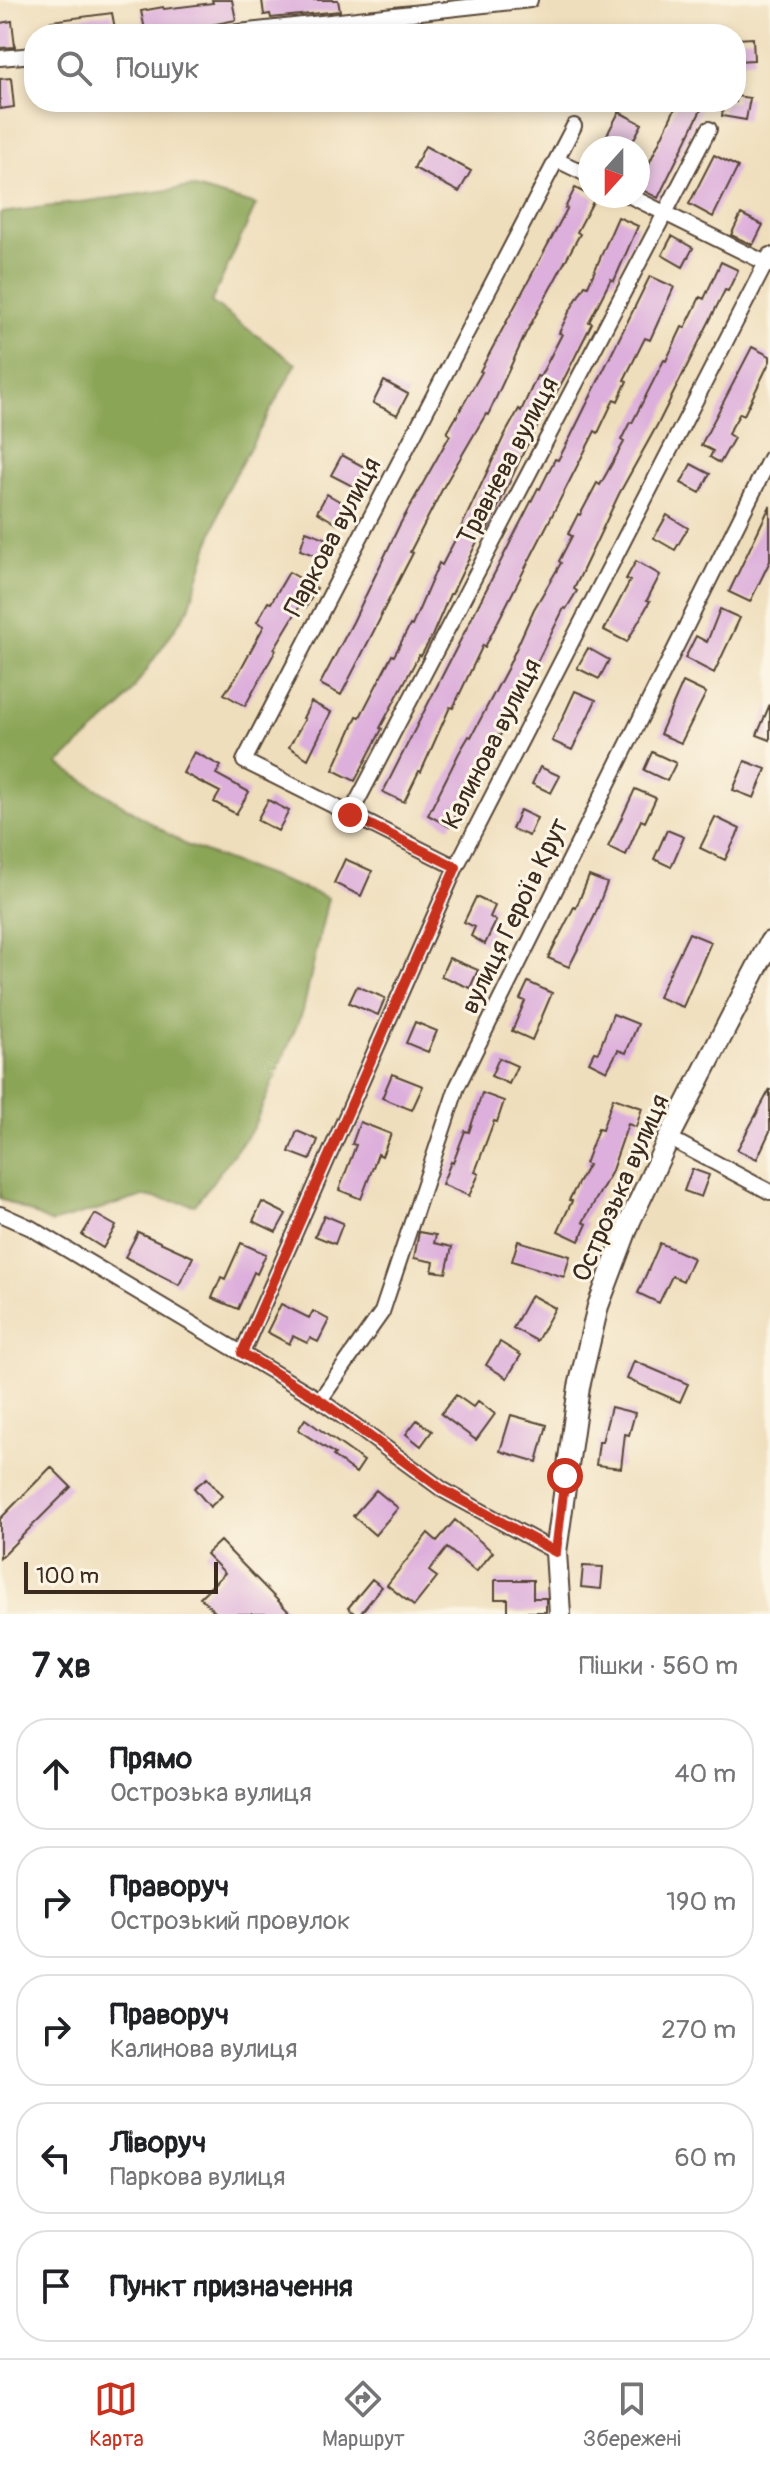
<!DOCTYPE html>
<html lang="uk">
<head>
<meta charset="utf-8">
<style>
  body { margin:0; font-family:Pangolin,sans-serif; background:#f2f2f2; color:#202124 }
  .compass { position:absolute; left:578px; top:136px; width:72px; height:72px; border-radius:50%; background:#fff; box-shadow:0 4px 12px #0003; rotate:201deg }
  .scale { position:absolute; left:24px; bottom:20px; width:194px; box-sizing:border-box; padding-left:8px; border:4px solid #3b2a1e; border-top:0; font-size:22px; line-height:28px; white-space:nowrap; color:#3b2a1e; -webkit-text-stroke:6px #fcf5e5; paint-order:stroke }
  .stop { position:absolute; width:24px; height:24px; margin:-18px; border:6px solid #c8321e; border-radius:50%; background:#fff }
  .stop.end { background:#c8321e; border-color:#fff; box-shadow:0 2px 8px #0008 }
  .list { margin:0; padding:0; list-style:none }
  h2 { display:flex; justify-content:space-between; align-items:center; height:104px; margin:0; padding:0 32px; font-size:34px }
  h2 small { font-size:26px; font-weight:400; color:#757577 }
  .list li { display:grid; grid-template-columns:52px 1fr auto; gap:24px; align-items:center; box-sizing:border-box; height:112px; margin:0 16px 16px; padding:0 16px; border:2px solid #e0e0e0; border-radius:32px }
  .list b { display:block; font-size:30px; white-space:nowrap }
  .list p { margin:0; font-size:26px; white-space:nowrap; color:#757577 }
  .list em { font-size:26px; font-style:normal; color:#757577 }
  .icon { flex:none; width:44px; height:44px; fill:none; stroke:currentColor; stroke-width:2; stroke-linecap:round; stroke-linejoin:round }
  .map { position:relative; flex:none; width:770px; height:1614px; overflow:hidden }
  .search { position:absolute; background:#fff; box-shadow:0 4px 12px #0003; left:24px; right:24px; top:24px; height:88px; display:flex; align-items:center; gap:20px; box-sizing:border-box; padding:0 28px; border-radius:32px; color:#757577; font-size:30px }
  .sheet { height:744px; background:#fff }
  nav { display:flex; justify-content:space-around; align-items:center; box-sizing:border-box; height:112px; border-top:2px solid #e0e0e0; background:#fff; font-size:22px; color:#757577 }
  nav a { display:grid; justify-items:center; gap:4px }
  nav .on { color:#c8321e }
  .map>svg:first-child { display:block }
  .forest { fill:#8ba556; stroke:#63683a; stroke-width:2 }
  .building { fill:#ddafdc }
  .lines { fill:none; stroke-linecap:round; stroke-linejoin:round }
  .minor-casing { stroke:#564536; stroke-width:18 }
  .secondary-casing { stroke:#564536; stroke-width:24 }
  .minor { stroke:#fff; stroke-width:14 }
  .secondary { stroke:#fff; stroke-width:20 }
  .route { stroke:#c8321e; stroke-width:10 }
  .labels { text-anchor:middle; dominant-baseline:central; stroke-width:6; stroke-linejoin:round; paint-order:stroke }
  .street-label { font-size:26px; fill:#3b2a1e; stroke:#fcf5e5 }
</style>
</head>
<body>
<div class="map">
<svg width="770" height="1614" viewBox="0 0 770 1614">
  <rect width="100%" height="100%" fill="#fcf5e5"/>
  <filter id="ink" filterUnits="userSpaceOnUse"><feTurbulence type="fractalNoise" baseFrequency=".0125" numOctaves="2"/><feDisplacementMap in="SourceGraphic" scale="16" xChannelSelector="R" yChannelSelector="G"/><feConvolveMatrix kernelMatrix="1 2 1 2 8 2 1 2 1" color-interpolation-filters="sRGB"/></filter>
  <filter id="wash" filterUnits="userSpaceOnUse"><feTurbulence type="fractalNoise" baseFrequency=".006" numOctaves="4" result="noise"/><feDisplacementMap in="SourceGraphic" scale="32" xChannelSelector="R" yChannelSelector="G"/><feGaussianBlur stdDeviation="1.8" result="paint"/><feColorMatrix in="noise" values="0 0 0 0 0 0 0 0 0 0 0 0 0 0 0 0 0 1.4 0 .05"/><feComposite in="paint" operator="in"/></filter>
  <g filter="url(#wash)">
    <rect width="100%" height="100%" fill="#efdebc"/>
    <path class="forest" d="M 191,187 L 256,205 L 211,302 L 296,364 L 226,491 L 189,608 L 121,707 L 58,764 L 186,845 L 328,898 L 303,1011 L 253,1128 L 195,1205 L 144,1196 L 52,1223 L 0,1198 L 0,213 Z"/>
    <g id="blocks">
      <path class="building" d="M 212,0 L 232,0 L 236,20 L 206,26 L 207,28 L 185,31 L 185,28 L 146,34 L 141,11 L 163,7 L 164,9 L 213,3 Z
        M 262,0 L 338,0 L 340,11 L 271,18 L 270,14 L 264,15 Z
        M 112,13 L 116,34 L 53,34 L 51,21 Z
        M 12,21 L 15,47 L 0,48 L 0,23 Z
        M 753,38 L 754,60 L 736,61 L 736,39 Z
        M 11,78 L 14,107 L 0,109 L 0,79 Z
        M 736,96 L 750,98 L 746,120 L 722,116 L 724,102 L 736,102 Z
        M 678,102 L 684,102 L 701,110 L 658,198 L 638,188 L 638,178 L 643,168 L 647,168 Z
        M 619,112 L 642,124 L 629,148 L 600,148 Z
        M 425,146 L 471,171 L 459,192 L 414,168 Z
        M 714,155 L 738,167 L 713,217 L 689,204 Z
        M 575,188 L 595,198 L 577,232 L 580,234 L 526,333 L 488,415 L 486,414 L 444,486 L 410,552 L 413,553 L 381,615 L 382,615 L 341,695 L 320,684 L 353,622 L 399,526 L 450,435 L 447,433 L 482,372 L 480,371 L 567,209 L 565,208 Z
        M 741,214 L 763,225 L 753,245 L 731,235 Z
        M 618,217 L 638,226 L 614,281 L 611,279 L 589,322 L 592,323 L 566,375 L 525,449 L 486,533 L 482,531 L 452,594 L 450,594 L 432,636 L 421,656 L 419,655 L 380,728 L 382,729 L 355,781 L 333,770 L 357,716 L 360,717 L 392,655 L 394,656 L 410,625 L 412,626 L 439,563 L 442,565 L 458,534 L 504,436 L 519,409 L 521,411 L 537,376 L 540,377 L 562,334 L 559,333 L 569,312 L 585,285 L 588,286 Z
        M 672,236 L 693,248 L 683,267 L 662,255 Z
        M 721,262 L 738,270 L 728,291 L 725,290 L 660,420 L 619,494 L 574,589 L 577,591 L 566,609 L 564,608 L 500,736 L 498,735 L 473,777 L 475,778 L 450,827 L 428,815 L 459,753 L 469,736 L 471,737 L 507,669 L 534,609 L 561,563 L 559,561 L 572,536 L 568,534 L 578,514 L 580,515 L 597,483 L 600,485 L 624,442 L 621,440 L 630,422 L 632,423 L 664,360 L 666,361 L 682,327 L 685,328 L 700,297 L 704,299 Z
        M 650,276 L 674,287 L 659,320 L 650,340 L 645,338 L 624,380 L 627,381 L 618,401 L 614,399 L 598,433 L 595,431 L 485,647 L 483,645 L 453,708 L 450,707 L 421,772 L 419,771 L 404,802 L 383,792 L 538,488 L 540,489 L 555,459 L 558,460 L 571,436 Z
        M 752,347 L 770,356 L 770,361 L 744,415 L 740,413 L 728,434 L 734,438 L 720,463 L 710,457 L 713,451 L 701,445 Z
        M 384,381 L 408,394 L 397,415 L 373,403 Z
        M 342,455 L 366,468 L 356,488 L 331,475 Z
        M 691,464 L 710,474 L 700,493 L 681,483 Z
        M 327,494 L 348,506 L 337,524 L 317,512 Z
        M 770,506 L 770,561 L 750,602 L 729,592 Z
        M 667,515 L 688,528 L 675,550 L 654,538 Z
        M 306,531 L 328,539 L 322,558 L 300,550 Z
        M 636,561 L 660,575 L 647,600 L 650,601 L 627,642 L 604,630 L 630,581 L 626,579 Z
        M 289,572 L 317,588 L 306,607 L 301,604 L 274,649 L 276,650 L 245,706 L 224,694 L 238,674 L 264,626 L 257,622 L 268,602 L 271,603 Z
        M 720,609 L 740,618 L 714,673 L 685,658 L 696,636 L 707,642 Z
        M 588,648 L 609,660 L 599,679 L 577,668 Z
        M 683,682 L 706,693 L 681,743 L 660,734 Z
        M 575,691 L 596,700 L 572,750 L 552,741 Z
        M 311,702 L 331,712 L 308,759 L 289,747 L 305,719 L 303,718 Z
        M 770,704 L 770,740 L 757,735 Z
        M 194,752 L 221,766 L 216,774 L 249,792 L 236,814 L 214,802 L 220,792 L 183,773 Z
        M 652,752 L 676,763 L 667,781 L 644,770 Z
        M 745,761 L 766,769 L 754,798 L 733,790 Z
        M 540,767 L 560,776 L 551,793 L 532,784 Z
        M 635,789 L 656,798 L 645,822 L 641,820 L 626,855 L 608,847 Z
        M 268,800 L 289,811 L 278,831 L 257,820 Z
        M 520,810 L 537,818 L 529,836 L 512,829 Z
        M 715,817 L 740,829 L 725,860 L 700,848 Z
        M 667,830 L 684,837 L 671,867 L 654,859 Z
        M 345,859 L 372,871 L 361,896 L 334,883 Z
        M 589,876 L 607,883 L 594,917 L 569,967 L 548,958 L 574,907 L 576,908 Z
        M 476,897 L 495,906 L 490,917 L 496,921 L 485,944 L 471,936 L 475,927 L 464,922 Z
        M 689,933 L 711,942 L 683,1007 L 658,997 Z
        M 449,958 L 478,970 L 470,988 L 441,976 Z
        M 528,982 L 552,993 L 532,1040 L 512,1031 L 525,1001 L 520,999 Z
        M 357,986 L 385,998 L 378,1015 L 349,1003 Z
        M 613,1014 L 638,1024 L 626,1053 L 618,1050 L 607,1071 L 589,1062 L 594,1052 L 598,1053 Z
        M 415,1022 L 437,1031 L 428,1052 L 406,1043 Z
        M 499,1058 L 517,1066 L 509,1084 L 491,1076 Z
        M 392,1074 L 423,1086 L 412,1110 L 382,1098 Z
        M 770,1089 L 770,1131 L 757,1159 L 737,1150 Z
        M 482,1093 L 504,1101 L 497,1122 L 494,1121 L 475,1172 L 479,1174 L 469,1196 L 442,1184 L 451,1162 L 453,1163 L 465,1131 L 469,1132 Z
        M 613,1098 L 642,1108 L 636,1127 L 628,1124 L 611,1173 L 583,1222 L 587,1224 L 579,1241 L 558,1231 L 572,1201 L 569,1200 L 588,1165 L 585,1164 L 598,1129 L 602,1130 Z
        M 360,1122 L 391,1134 L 382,1156 L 378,1154 L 361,1199 L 339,1190 L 356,1145 L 352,1144 Z
        M 297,1131 L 318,1140 L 310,1160 L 289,1152 Z
        M 692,1169 L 709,1175 L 701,1197 L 684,1191 Z
        M 262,1202 L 286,1214 L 276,1232 L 253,1221 Z
        M 95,1214 L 116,1226 L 103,1248 L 82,1235 Z
        M 324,1215 L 343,1223 L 335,1244 L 315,1236 Z
        M 138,1232 L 193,1257 L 179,1285 L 125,1257 Z
        M 419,1232 L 436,1235 L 434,1243 L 452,1247 L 446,1273 L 432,1271 L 434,1262 L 414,1258 Z
        M 518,1241 L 570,1256 L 564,1277 L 512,1261 Z
        M 241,1243 L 266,1254 L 257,1274 L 254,1272 L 238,1309 L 212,1298 L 221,1277 L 225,1279 Z
        M 660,1243 L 693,1258 L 683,1281 L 672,1276 L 659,1303 L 638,1293 Z
        M 531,1295 L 555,1308 L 537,1341 L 513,1328 Z
        M 281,1304 L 309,1318 L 313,1311 L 329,1320 L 318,1342 L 310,1338 L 307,1343 L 293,1336 L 289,1344 L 267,1332 Z
        M 500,1342 L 521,1355 L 507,1378 L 486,1365 Z
        M 634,1361 L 688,1384 L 680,1402 L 627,1379 Z
        M 456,1395 L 473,1407 L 478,1401 L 495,1414 L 476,1440 L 441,1414 Z
        M 611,1407 L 635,1413 L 629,1435 L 625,1434 L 621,1468 L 596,1465 L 599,1442 L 602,1442 Z
        M 511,1415 L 547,1425 L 537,1462 L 500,1451 Z
        M 305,1419 L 364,1461 L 356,1473 L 333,1456 L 335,1454 L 298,1430 Z
        M 417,1420 L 432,1431 L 421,1446 L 406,1434 Z
        M 51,1467 L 71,1487 L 0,1558 L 0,1519 Z
        M 207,1478 L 222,1496 L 210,1507 L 194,1488 Z
        M 376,1490 L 398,1508 L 375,1535 L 353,1516 Z
        M 455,1520 L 493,1552 L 476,1572 L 447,1548 L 429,1571 L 437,1577 L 414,1606 L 387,1585 L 428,1533 L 437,1541 Z
        M 220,1541 L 291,1614 L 217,1614 L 200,1597 L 225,1573 L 206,1554 Z
        M 583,1566 L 603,1567 L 601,1589 L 581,1587 Z
        M 372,1579 L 382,1587 L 360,1614 L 355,1614 L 348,1608 Z
        M 495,1580 L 533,1580 L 533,1598 L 546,1598 L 546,1612 L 508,1612 L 508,1599 L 495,1599 Z"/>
    </g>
  </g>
  <g filter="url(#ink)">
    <use href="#blocks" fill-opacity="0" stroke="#564536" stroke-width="2"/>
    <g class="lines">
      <defs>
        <path id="minor" d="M 221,34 L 530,0
          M 0,58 L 34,55
          M 557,160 L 590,176
          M 630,196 L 770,265
          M 350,815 L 709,129
          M 456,867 L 244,761 L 574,126
          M 669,1138 L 770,1192
          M 0,1214 L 31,1228 L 320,1400 L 443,1490 L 556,1552
          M 242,1353 L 456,867 L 770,255
          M 320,1400 L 382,1312 L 457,1087 L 770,458"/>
        <path id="secondary" d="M 560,1614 L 556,1552 L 579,1387 L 598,1306 L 630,1221 L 669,1138 L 770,942"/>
      </defs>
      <use href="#minor" class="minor-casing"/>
      <use href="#secondary" class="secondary-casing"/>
      <use href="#minor" class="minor"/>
      <use href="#secondary" class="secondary"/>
    </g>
  </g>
  <g class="lines" filter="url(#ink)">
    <path class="route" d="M 350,815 L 456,867 L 242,1353 L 320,1400 L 443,1490 L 556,1552 L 565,1476"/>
  </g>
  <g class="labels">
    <g class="street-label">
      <text transform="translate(508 461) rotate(-62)">Травнева вулиця</text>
      <text transform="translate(333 537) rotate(-62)">Паркова вулиця</text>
      <text transform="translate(492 744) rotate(-63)">Калинова вулиця</text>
      <text transform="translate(515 916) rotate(-64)">вулиця Героїв Крут</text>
      <text transform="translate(621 1188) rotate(-66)">Острозька вулиця</text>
    </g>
  </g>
</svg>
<svg class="compass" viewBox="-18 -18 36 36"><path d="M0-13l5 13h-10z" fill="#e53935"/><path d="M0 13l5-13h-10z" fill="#757577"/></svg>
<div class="scale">100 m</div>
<div class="stop" style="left:565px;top:1476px"></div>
<div class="stop end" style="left:350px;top:815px"></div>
<div class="search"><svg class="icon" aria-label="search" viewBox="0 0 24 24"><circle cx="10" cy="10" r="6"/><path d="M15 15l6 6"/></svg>Пошук</div>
</div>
<section class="sheet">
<h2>7 хв<small>Пішки · 560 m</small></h2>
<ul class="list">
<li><svg class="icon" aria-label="ahead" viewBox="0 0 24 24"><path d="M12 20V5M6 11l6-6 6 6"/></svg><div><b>Прямо</b><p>Острозька вулиця</p></div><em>40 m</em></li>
<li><svg class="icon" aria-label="right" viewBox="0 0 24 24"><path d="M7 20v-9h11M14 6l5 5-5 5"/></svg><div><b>Праворуч</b><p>Острозький провулок</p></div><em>190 m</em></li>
<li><svg class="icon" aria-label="right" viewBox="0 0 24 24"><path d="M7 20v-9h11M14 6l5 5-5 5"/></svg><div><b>Праворуч</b><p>Калинова вулиця</p></div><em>270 m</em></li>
<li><svg class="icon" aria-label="left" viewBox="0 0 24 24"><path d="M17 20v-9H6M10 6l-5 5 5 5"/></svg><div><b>Ліворуч</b><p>Паркова вулиця</p></div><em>60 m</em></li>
<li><svg class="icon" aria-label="arrive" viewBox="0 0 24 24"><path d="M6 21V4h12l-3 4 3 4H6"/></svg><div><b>Пункт призначення</b></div></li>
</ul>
</section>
<nav>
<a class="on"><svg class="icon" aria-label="map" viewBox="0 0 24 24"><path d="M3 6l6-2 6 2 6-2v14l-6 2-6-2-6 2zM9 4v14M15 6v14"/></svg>Карта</a>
<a><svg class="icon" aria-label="directions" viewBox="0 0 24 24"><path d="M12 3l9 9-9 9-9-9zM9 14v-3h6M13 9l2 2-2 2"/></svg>Маршрут</a>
<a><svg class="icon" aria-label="saved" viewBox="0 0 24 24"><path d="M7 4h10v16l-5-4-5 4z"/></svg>Збережені</a>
</nav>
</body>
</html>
